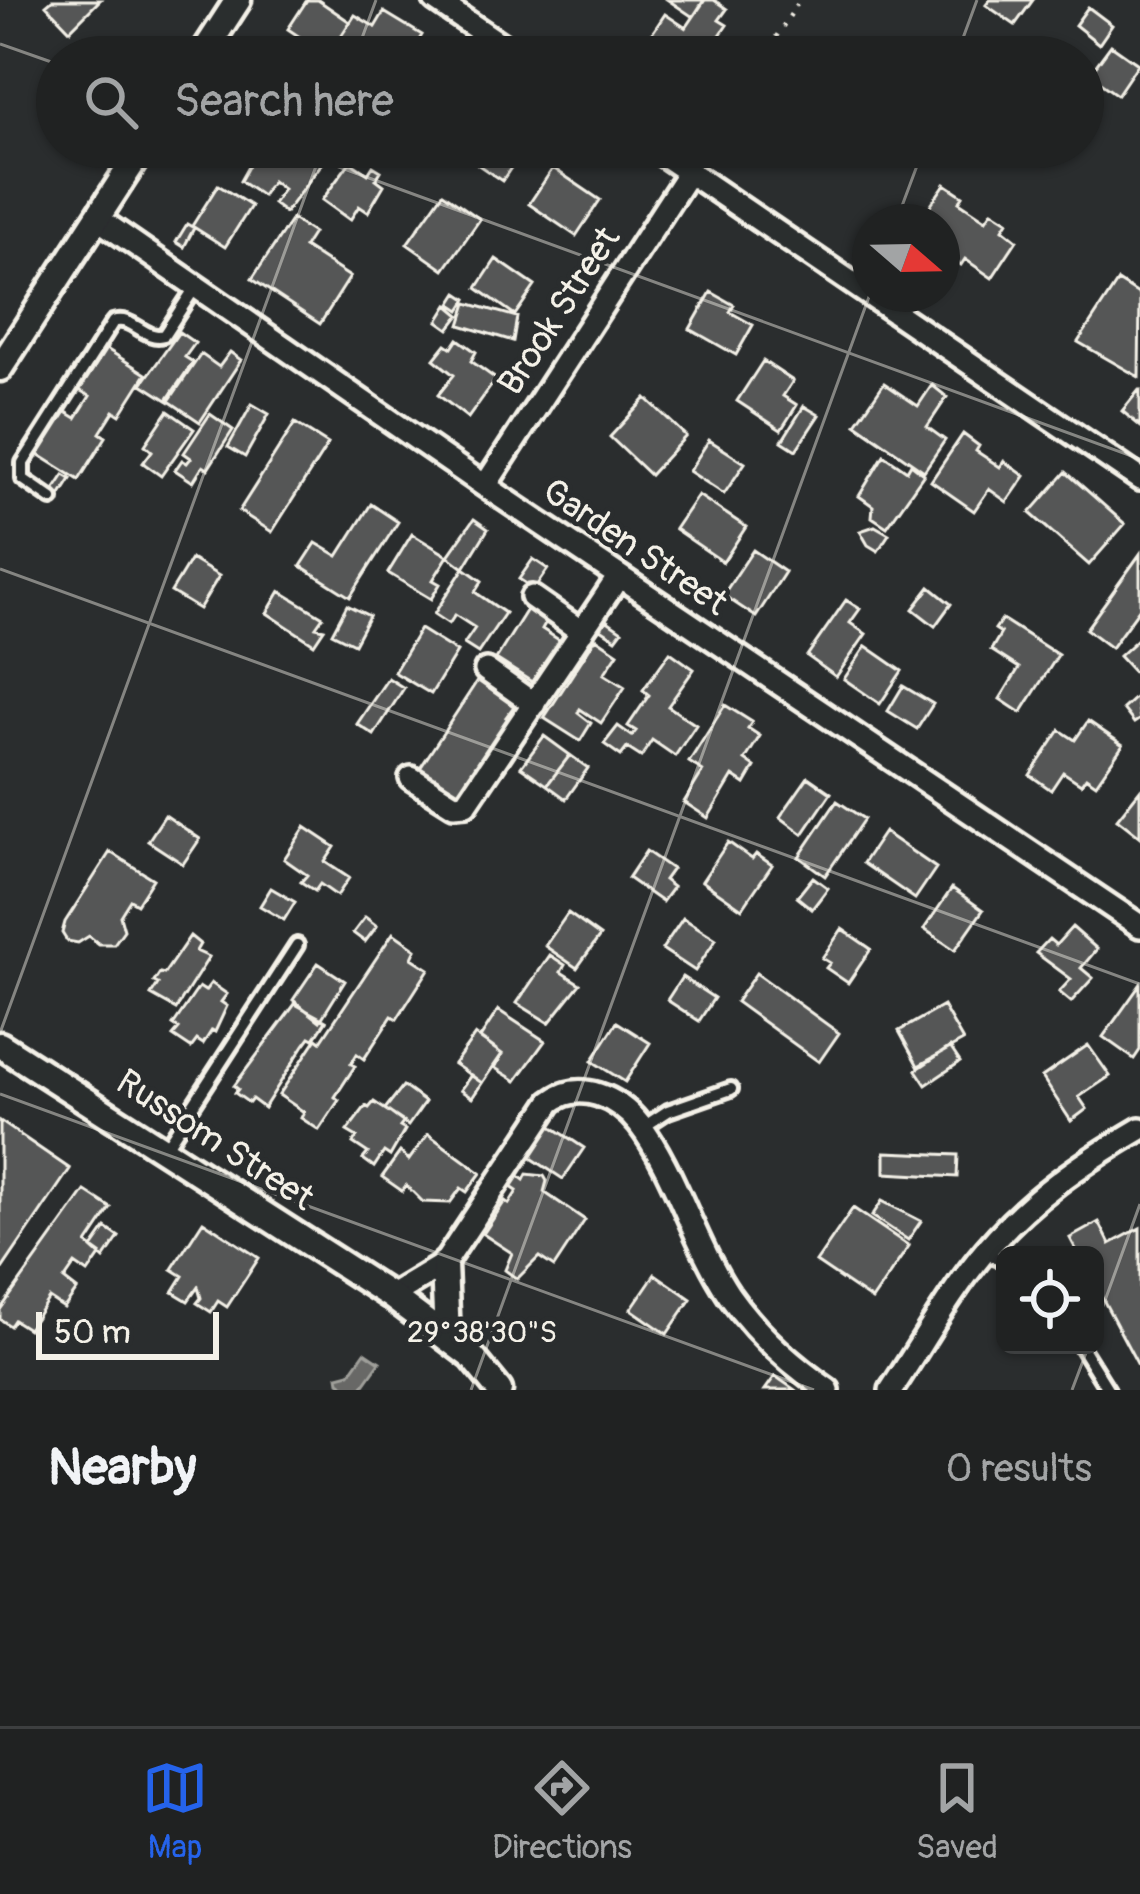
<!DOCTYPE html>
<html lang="en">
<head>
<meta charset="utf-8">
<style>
  body { margin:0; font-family:Pangolin,sans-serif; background:#282a2a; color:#f1f3f6 }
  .controls { position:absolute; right:36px; bottom:36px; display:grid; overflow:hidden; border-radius:18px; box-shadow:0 3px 9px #0004 }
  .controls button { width:108px; height:108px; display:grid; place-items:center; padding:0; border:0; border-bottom:3px solid #3d3f40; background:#202222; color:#f1f3f6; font:60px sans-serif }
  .compass { position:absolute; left:852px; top:204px; width:108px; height:108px; border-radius:50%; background:#202222; box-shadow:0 3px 9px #0004; rotate:110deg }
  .scale { position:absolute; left:36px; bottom:30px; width:183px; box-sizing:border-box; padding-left:12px; border:6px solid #f4f1e8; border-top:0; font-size:33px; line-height:42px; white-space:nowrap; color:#f4f1e8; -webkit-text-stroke:9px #2a2d2e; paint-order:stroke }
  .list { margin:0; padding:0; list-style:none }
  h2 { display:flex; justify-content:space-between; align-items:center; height:156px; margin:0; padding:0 48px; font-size:51px }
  h2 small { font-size:39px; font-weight:400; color:#a2a4a5 }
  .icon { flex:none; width:66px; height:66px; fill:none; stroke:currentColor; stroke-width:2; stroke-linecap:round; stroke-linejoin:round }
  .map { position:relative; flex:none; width:1140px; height:1390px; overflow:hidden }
  .search { position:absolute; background:#202222; box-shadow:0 3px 9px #0004; left:36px; right:36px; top:36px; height:132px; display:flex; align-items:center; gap:30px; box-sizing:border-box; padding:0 42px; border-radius:66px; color:#a2a4a5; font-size:45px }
  .sheet { height:336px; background:#202222 }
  nav { display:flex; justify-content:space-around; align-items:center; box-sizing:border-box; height:168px; border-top:3px solid #3d3f40; background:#202222; font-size:33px; color:#a2a4a5 }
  nav a { display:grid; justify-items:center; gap:6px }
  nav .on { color:#2563eb }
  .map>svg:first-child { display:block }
  .water { fill:#676866; stroke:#9f9f9a; stroke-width:3 }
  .building { fill:#555756; stroke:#f4f1e8; stroke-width:3 }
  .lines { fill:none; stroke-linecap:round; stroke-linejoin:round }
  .service-casing { stroke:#f4f1e8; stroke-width:20 }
  .minor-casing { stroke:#f4f1e8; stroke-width:30 }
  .tertiary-casing { stroke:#f4f1e8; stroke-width:33 }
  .path { stroke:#f4f1e8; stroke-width:4.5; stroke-dasharray:3 9; stroke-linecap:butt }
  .service { stroke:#2a2d2e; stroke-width:10 }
  .minor { stroke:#2a2d2e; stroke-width:21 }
  .tertiary { stroke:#2a2d2e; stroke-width:24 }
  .ticks { fill:none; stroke:#f4f1e8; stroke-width:3; stroke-opacity:0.45 }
  .labels { text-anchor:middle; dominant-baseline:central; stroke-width:9; stroke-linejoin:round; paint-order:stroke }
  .street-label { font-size:36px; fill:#f4f1e8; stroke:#2a2d2e }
  .ticks-label { font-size:30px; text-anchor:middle; fill:#f4f1e8; stroke:#2a2d2e; stroke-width:9; stroke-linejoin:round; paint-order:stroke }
</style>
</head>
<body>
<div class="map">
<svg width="1140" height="1390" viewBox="0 0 1140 1390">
  <rect width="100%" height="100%" fill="#2a2d2e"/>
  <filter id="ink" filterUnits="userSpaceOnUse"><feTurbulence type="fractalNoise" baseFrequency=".00833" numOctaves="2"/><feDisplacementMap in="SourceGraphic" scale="24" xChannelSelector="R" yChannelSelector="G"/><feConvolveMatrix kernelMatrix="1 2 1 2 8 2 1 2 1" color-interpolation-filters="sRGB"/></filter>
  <g filter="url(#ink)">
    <path class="water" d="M 365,1352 L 380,1362 L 360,1390 L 351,1390 L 339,1382 L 338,1376 L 350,1373 Z"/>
    <path class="building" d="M 52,0 L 100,0 L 70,30 L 46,5 Z
      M 307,0 L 318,0 L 350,22 L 328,56 L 288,29 Z
      M 668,0 L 704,0 L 693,17 Z
      M 705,0 L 714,0 L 727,9 L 719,20 L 727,25 L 705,57 L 650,57 L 645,53 L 649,47 L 645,44 L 665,14 L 686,28 Z
      M 990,0 L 1033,0 L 1015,25 L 986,5 Z
      M 1088,7 L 1112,25 L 1099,44 L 1075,25 Z
      M 384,12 L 422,35 L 409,57 L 328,56 L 355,15 L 375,27 Z
      M 272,41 L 295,57 L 261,57 Z
      M 1111,45 L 1138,64 L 1117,95 L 1089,75 Z
      M 205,147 L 217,147 L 208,162 L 199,156 Z
      M 259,147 L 301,147 L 323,162 L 285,213 L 273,204 L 283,189 L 272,181 L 262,196 L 240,181 Z
      M 472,147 L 525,147 L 502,181 L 465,156 Z
      M 350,162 L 368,174 L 373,166 L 381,171 L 376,179 L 384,185 L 368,212 L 359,206 L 350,220 L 322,200 Z
      M 553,168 L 600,200 L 576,236 L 529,204 Z
      M 945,184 L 963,196 L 959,202 L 986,220 L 992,211 L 1008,221 L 1003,229 L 1017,240 L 992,278 L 965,259 L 961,265 L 946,255 L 951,248 L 942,242 L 942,222 L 924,214 Z
      M 218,185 L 251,206 L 225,247 L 192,226 Z
      M 443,193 L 480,219 L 444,270 L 407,244 Z
      M 292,219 L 313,233 L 304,247 L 350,277 L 320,324 L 252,279 Z
      M 187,224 L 194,228 L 184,247 L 176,242 Z
      M 496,259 L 535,286 L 515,315 L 477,288 Z
      M 1118,281 L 1140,295 L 1139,377 L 1078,342 Z
      M 711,292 L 734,305 L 730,312 L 753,325 L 736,355 L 690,329 Z
      M 458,293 L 467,299 L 460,310 L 451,304 Z
      M 467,303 L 517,317 L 513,341 L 460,325 Z
      M 448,305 L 460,315 L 449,329 L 438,321 Z
      M 179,332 L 195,343 L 185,357 L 193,362 L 167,400 L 142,384 Z
      M 458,339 L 476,352 L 471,361 L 496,379 L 468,418 L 438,395 L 454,375 L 434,359 L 446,344 L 452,348 Z
      M 105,348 L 146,374 L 120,415 L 114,411 L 100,433 L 106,437 L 79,480 L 36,453 L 63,410 L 76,418 L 90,396 L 79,390 Z
      M 230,352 L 241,360 L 200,422 L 169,401 L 201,354 L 219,367 Z
      M 763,361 L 793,381 L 783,396 L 797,405 L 781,430 L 737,401 Z
      M 884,383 L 918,406 L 932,385 L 947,397 L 927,427 L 945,440 L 924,471 L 856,424 Z
      M 1139,390 L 1140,390 L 1140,426 L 1122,411 Z
      M 646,398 L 686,436 L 650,475 L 610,437 Z
      M 252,404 L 269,414 L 245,457 L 228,447 Z
      M 804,406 L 819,415 L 796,450 L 782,441 Z
      M 168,411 L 194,429 L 161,476 L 143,463 L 152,451 L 145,445 Z
      M 210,414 L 233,430 L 208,469 L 203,466 L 193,482 L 175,470 L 182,460 L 187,463 L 191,458 L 184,453 Z
      M 295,423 L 328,444 L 272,532 L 239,511 Z
      M 963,434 L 979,446 L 976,451 L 1000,467 L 1004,461 L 1025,476 L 1007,502 L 989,489 L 974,511 L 931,481 Z
      M 709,440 L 745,463 L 724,494 L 689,471 Z
      M 884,455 L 907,471 L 911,464 L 924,474 L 887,527 L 872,517 L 873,506 L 859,496 Z
      M 1066,472 L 1125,524 L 1089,565 L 1030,513 Z
      M 64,475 L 71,479 L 59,498 L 52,493 Z
      M 698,495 L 746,527 L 723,562 L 675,529 Z
      M 371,504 L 398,522 L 350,597 L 301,566 L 316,543 L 338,556 Z
      M 474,519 L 488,529 L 464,568 L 448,556 Z
      M 875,526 L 889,534 L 878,551 L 868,545 L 860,531 Z
      M 412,534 L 448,556 L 433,580 L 440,584 L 431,599 L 388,573 Z
      M 753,550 L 785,572 L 756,617 L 723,595 Z
      M 1140,554 L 1140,608 L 1111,648 L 1086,629 Z
      M 191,559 L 219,576 L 199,609 L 171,592 Z
      M 533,559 L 548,569 L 534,589 L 519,579 Z
      M 464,568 L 482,581 L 475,592 L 505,613 L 478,653 L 464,644 L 475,628 L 455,615 L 449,624 L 434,614 Z
      M 930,587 L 951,604 L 935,626 L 913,609 Z
      M 280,591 L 323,617 L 316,627 L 324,629 L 314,644 L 267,613 Z
      M 846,600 L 860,609 L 850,623 L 866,634 L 836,677 L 807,656 Z
      M 347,605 L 369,616 L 354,644 L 332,633 Z
      M 528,608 L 547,620 L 542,629 L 562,642 L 535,684 L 496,659 Z
      M 1002,619 L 1058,655 L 1021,713 L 1000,699 L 1019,668 L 991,650 L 1001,633 L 995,629 Z
      M 606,620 L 622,631 L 616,639 L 601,629 Z
      M 420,629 L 457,652 L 431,694 L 394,672 Z
      M 1140,637 L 1140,679 L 1119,656 Z
      M 596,638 L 618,653 L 604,674 L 625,687 L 601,723 L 580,709 L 578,713 L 591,723 L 580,741 L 544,718 Z
      M 866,646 L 902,671 L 880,704 L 844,679 Z
      M 670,652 L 694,669 L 668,706 L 696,725 L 675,756 L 652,740 L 641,757 L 627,748 L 621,756 L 604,744 L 618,726 L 632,736 L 636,731 L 628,726 L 649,695 L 643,690 Z
      M 481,675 L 518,701 L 506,717 L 513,721 L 493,750 L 489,748 L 487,751 L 494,755 L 456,802 L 415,776 Z
      M 388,678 L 404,688 L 374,735 L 357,724 Z
      M 903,686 L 933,704 L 917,729 L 888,711 Z
      M 1136,697 L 1140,719 L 1134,723 L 1123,709 Z
      M 725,705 L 752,722 L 748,728 L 760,736 L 745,760 L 755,767 L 745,784 L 733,776 L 708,818 L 684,802 L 703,771 L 689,762 Z
      M 1088,721 L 1123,745 L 1096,784 L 1086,777 L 1081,784 L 1063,772 L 1051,790 L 1030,775 L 1060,730 L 1075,740 Z
      M 544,736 L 570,755 L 547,785 L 521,767 Z
      M 570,755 L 588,768 L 566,799 L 547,785 Z
      M 808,777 L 831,793 L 803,834 L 780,817 Z
      M 1140,790 L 1140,837 L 1117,819 Z
      M 837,801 L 864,819 L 825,876 L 799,857 Z
      M 165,815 L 200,839 L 183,864 L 148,841 Z
      M 305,827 L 335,847 L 325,862 L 349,878 L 337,896 L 320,884 L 315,891 L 301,882 L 307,875 L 284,859 Z
      M 884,832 L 936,868 L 915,899 L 863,863 Z
      M 728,842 L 752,859 L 756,854 L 772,865 L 742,909 L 702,881 Z
      M 646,851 L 672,869 L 664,880 L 673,887 L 662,902 L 628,878 Z
      M 110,852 L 153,879 L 137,904 L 130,900 L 120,916 L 124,930 L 114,944 L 99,944 L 89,936 L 78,943 L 67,941 L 62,933 L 65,922 Z
      M 813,877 L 828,888 L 812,909 L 797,897 Z
      M 271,888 L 295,902 L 284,920 L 260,906 Z
      M 952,888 L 983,910 L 955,950 L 924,929 Z
      M 568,913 L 600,936 L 577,968 L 545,946 Z
      M 365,917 L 377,926 L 365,942 L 353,933 Z
      M 683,918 L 716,939 L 695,971 L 662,949 Z
      M 1072,927 L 1097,949 L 1081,968 L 1093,978 L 1071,1002 L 1059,992 L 1071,979 L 1036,953 L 1049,939 L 1056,945 Z
      M 842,929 L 871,949 L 848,983 L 826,968 L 830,963 L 822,958 Z
      M 393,933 L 416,949 L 412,958 L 429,969 L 397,1019 L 392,1016 L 364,1059 L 357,1054 L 351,1064 L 355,1066 L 335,1097 L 339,1100 L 319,1130 L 301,1118 L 304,1112 L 279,1095 L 317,1038 L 321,1041 Z
      M 190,936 L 200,944 L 196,951 L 209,957 L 176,1009 L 151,995 L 158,984 L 154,982 L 160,973 L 164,974 Z
      M 550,955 L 565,965 L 561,972 L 580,984 L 549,1023 L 517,1003 Z
      M 318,963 L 345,981 L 320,1021 L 293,1000 Z
      M 756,973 L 839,1033 L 819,1062 L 736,1002 Z
      M 682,977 L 714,998 L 699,1021 L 667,1000 Z
      M 211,983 L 227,994 L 221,1002 L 227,1006 L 215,1032 L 212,1030 L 203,1044 L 197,1040 L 191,1048 L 173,1036 L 179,1029 L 173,1025 L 199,987 L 205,991 Z
      M 1140,985 L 1140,1050 L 1134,1059 L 1103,1037 Z
      M 295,1004 L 326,1021 L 314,1039 L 310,1037 L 304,1045 L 264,1108 L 252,1099 L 249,1103 L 235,1093 L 238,1089 L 234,1086 Z
      M 943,1006 L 963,1041 L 918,1066 L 899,1031 Z
      M 498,1010 L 545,1041 L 516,1081 L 495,1068 L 502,1054 L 480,1038 Z
      M 617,1022 L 650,1043 L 625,1082 L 592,1061 Z
      M 475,1035 L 502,1054 L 482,1083 L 454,1064 Z
      M 1088,1045 L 1110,1076 L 1079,1097 L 1087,1109 L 1071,1121 L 1042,1077 Z
      M 950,1047 L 960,1062 L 926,1085 L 916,1070 Z
      M 471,1075 L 482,1083 L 472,1098 L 460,1090 Z
      M 403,1086 L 425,1102 L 408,1126 L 385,1109 Z
      M 374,1102 L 404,1122 L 400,1127 L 405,1130 L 390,1156 L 384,1152 L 374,1167 L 363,1159 L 368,1153 L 353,1143 L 357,1137 L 347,1131 L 366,1106 L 369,1108 Z
      M 0,1121 L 70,1169 L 0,1272 Z
      M 548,1124 L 584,1148 L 563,1179 L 527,1155 Z
      M 428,1134 L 481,1173 L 467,1192 L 461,1188 L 450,1203 L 423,1202 L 406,1185 L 402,1191 L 382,1177 L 400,1152 L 409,1160 Z
      M 885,1152 L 958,1155 L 957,1177 L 885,1173 Z
      M 515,1173 L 524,1180 L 527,1174 L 544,1176 L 547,1181 L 544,1192 L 585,1220 L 554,1267 L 539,1257 L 517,1279 L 505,1270 L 512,1253 L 483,1234 L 505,1201 L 509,1204 L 517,1191 L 508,1185 Z
      M 85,1191 L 111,1208 L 87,1244 L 101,1254 L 88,1273 L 75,1264 L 64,1280 L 77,1290 L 64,1308 L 49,1298 L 28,1329 L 14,1320 L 10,1326 L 0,1319 L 0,1310 Z
      M 882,1201 L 921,1221 L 908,1240 L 872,1216 Z
      M 853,1208 L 909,1246 L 872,1300 L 816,1262 Z
      M 203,1221 L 259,1258 L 227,1307 L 218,1301 L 211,1312 L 197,1303 L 201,1298 L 198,1287 L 188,1301 L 173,1292 L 183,1276 L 172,1269 Z
      M 1099,1222 L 1110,1244 L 1140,1228 L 1140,1369 L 1099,1292 L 1095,1294 L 1095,1255 L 1079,1255 L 1070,1238 Z
      M 106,1228 L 119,1237 L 104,1259 L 92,1248 Z
      M 655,1274 L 691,1299 L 667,1334 L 631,1309 Z
      M 775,1376 L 795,1390 L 765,1390 Z"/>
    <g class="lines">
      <defs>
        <path id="service" d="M 52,499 L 23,479 L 23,463 L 113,322 C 133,315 144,341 164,335 L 196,286
          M 642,1128 L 668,1111 L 731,1089
          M 164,1150 L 297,945
          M 983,1253 L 1005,1261
          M 1080,1345 L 1108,1390"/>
        <path id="minor" d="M 435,0 L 519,57
          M 652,147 L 1140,479
          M 97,218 L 485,486 L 1140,926
          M 485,486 L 689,172
          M 532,597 L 582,632
          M 486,670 L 534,704
          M 411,778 L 454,805 L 466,804 L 619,576
          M 391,1296 L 444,1264 L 551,1102 C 580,1079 618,1098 639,1124 C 674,1169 694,1243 729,1295 C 756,1333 790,1364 828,1390
          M 891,1390 C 922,1344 950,1292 986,1250 C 1030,1198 1082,1163 1140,1129"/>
        <path id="tertiary" d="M 201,57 L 238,0
          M 0,368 L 143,147
          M 0,1045 L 391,1296 L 472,1357 L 499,1390
          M 444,1264 L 447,1338"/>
      </defs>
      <use href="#service" class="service-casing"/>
      <use href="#minor" class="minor-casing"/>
      <use href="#tertiary" class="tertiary-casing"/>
      <path class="path" d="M 763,57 L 800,0"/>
      <use href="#service" class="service"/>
      <use href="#minor" class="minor"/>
      <use href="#tertiary" class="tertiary"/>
    </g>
  </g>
  <path class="ticks" d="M 0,44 L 57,64M 355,57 L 376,0M 956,57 L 977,0M 284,147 L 1140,459M 896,222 L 924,147M 0,569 L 1140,984M 0,1033 L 323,147M 0,1094 L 814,1390M 1095,1328 L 1140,1204M 471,1390 L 870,294M 1072,1390 L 1089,1345"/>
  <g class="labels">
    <g class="street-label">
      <text transform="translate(559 311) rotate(-57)">Brook Street</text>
      <text transform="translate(635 547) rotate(34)">Garden Street</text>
      <text transform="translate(215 1140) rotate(33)">Russom Street</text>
    </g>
  </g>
  <g class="ticks-label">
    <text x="482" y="1342">29°38'30"S</text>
  </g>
</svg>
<div class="controls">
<button><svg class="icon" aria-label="locate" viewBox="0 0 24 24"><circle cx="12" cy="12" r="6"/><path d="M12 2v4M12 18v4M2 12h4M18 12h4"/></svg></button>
</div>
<svg class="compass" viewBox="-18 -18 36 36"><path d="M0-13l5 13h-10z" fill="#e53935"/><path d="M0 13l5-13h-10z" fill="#a2a4a5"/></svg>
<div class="scale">50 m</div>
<div class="search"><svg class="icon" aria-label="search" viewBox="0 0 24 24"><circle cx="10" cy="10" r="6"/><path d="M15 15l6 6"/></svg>Search here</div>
</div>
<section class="sheet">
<h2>Nearby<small>0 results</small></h2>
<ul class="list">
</ul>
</section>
<nav>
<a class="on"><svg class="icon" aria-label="map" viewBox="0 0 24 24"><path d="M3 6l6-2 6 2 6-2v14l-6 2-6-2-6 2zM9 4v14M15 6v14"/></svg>Map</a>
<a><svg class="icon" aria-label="directions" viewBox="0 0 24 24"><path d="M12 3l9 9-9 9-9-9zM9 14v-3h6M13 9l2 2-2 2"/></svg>Directions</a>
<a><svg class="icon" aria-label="saved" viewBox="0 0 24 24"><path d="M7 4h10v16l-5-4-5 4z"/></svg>Saved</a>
</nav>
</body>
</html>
